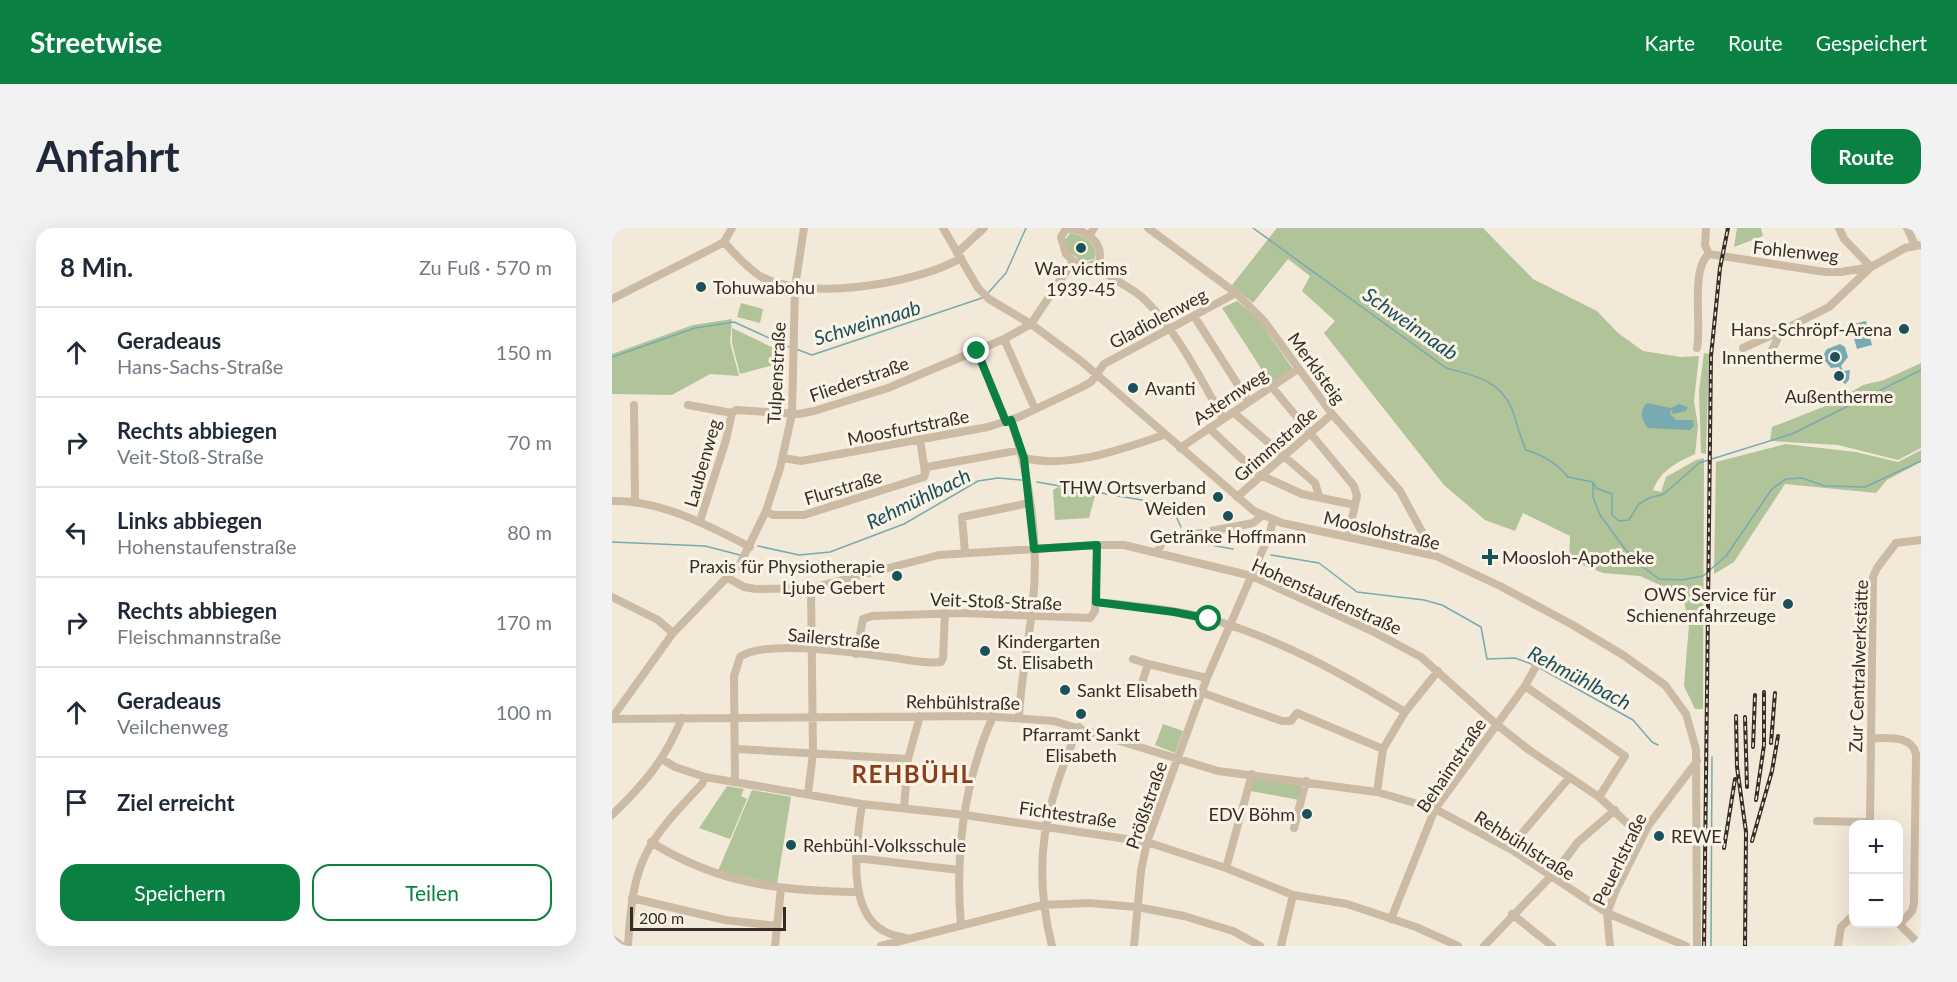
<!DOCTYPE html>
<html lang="de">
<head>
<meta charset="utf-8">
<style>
  body { margin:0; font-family:Lato,sans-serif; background:#f2f2f3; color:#1f2937 }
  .controls { position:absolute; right:18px; bottom:18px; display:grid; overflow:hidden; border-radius:12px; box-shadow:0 6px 24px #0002 }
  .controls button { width:54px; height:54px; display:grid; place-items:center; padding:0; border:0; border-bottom:2px solid #e0e1e3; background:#fff; color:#1f2937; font:30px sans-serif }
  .scale { position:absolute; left:18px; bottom:15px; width:156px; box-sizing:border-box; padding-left:6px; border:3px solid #372d26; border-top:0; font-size:16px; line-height:21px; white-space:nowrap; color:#372d26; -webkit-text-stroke:4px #faf3e6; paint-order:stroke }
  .stop { position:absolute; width:18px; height:18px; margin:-14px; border:4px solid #0b8043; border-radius:50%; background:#fff }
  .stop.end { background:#0b8043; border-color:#fff; box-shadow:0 2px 6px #0008 }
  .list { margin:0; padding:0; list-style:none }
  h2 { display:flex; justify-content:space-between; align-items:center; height:78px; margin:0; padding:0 24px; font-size:26px }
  h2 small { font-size:20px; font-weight:400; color:#747a83 }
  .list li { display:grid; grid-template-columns:39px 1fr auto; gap:18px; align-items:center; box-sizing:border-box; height:90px; padding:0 24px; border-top:2px solid #e0e1e3 }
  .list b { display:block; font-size:22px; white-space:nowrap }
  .list p { margin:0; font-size:20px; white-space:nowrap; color:#747a83 }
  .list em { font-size:20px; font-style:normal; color:#747a83 }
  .actions { display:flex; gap:12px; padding:18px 24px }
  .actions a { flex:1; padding:14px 0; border:2px solid #0b8043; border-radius:18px; text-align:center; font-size:21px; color:#0b8043 }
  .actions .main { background:#0b8043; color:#fff }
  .icon { flex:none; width:33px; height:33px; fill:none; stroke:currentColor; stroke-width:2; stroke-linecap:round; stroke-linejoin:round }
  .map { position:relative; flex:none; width:1309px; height:718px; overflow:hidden; border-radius:18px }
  header { display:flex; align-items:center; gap:36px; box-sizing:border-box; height:84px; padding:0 30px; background:#0b8043; color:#fff }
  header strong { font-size:28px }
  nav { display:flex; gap:33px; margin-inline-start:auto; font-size:21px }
  .intro { display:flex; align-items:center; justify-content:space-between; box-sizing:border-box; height:144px; padding:0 36px }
  h1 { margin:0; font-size:42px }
  .button { padding:15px 27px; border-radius:18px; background:#0b8043; color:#fff; font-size:21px; font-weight:700 }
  main { display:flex; gap:36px; padding:0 36px }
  aside { flex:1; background:#fff; border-radius:18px; box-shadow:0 6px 24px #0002 }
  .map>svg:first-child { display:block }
  .green { fill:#b1c398 }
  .water { fill:#77aab1 }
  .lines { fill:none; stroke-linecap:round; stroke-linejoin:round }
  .stream { stroke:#77aab1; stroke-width:1.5 }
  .minor { stroke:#cbbaa4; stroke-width:8 }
  .rail-casing { stroke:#372d26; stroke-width:4 }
  .rail { stroke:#faf3e6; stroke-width:1.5; stroke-dasharray:4.5; stroke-linecap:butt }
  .route { stroke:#0b8043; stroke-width:8 }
  .poi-dot { fill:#1a515a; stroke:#faf3e6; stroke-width:2 }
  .labels { text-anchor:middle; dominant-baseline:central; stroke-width:6; stroke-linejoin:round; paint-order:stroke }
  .street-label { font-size:18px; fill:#372d26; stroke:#faf3e6 }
  .poi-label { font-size:18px; fill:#372d26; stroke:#faf3e6; text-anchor:start }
  .water-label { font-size:20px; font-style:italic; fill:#1a515a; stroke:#faf3e6 }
  .district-label { font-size:24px; font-weight:bold; letter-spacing:1.5px; fill:#8a3f1b; stroke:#faf3e6 }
</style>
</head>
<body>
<header>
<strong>Streetwise</strong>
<nav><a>Karte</a><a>Route</a><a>Gespeichert</a></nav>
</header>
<div class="intro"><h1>Anfahrt</h1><a class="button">Route</a></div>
<main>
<aside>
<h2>8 Min.<small>Zu Fuß · 570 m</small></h2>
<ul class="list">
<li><svg class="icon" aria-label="ahead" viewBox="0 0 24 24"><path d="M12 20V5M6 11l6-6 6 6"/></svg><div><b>Geradeaus</b><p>Hans-Sachs-Straße</p></div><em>150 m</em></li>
<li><svg class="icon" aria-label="right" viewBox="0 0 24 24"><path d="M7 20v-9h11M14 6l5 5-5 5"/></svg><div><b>Rechts abbiegen</b><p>Veit-Stoß-Straße</p></div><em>70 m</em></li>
<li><svg class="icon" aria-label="left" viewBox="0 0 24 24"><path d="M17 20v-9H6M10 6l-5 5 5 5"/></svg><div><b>Links abbiegen</b><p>Hohenstaufenstraße</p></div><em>80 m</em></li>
<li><svg class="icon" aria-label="right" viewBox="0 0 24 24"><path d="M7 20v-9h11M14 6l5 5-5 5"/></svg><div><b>Rechts abbiegen</b><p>Fleischmannstraße</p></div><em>170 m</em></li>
<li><svg class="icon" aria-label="ahead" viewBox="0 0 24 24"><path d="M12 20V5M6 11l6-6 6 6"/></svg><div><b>Geradeaus</b><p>Veilchenweg</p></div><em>100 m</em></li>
<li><svg class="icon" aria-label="arrive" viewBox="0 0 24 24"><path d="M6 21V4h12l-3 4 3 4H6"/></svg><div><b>Ziel erreicht</b></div></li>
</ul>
<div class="actions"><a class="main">Speichern</a><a>Teilen</a></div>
</aside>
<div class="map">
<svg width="1309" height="718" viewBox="0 0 1309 718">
  <rect width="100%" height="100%" fill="#f3e9d9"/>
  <path class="green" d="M 665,0 L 871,0 L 921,51 L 985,83 L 1006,105 L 1031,123 L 1069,129 L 1087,128 L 1082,173 L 1086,198 L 1083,226 C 1064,235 1049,242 1041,262 L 1049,264 L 1054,249 L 1084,232 L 1092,230 L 1091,481 L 1083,481 L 1072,458 L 1077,396 L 1069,360 L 1057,361 L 1028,348 L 991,345 L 957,332 L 958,308 L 911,285 L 903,303 L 873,292 L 832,257 L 712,105 L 723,93 L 690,63 L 698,48 L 676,31 L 641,75 L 620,57 Z
    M 1125,0 L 1149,0 L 1151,8 L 1122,19 Z
    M 458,5 C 472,7 481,13 484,26 L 482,31 L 470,33 L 457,24 L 453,12 Z
    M 625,73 L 646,91 L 681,141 L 659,156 L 610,80 Z
    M 129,75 L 151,81 L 148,95 L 125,89 Z
    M 120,91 L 118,114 L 127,148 L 98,146 L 60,167 L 0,166 L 0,126 L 81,97 Z
    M 120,100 L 168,123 L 169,135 L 128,146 L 120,115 Z
    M 1092,125 L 1097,126 L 1094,226 L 1089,225 L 1087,163 Z
    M 1309,135 L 1309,220 L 1286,232 L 1226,217 L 1158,213 L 1160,199 L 1221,175 L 1251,157 L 1272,152 Z
    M 1174,216 L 1244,224 L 1286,234 L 1309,222 L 1309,234 L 1275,252 L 1264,265 L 1173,256 L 1122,334 L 1102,346 L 1104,234 Z
    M 446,259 L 483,268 L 477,290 L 443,292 L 441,262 Z
    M 551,496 L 571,503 L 563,525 L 543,517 Z
    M 642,548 L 691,556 L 687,572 L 639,563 Z
    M 115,558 L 132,561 L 129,568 L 135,571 L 118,611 L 87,600 Z
    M 140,562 L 179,569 L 165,656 L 106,643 Z"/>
  <path class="water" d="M 1254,93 L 1260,117 L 1245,121 L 1238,97 Z
    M 1228,116 L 1233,119 L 1236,129 L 1229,138 L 1231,143 L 1238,142 L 1237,152 L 1233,156 L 1229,152 L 1235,145 L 1224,149 L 1224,146 L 1229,143 L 1227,139 L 1219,140 L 1210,129 L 1215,121 Z
    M 1035,175 L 1059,180 L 1067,176 L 1076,179 L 1074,183 L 1061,186 L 1059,181 L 1058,186 L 1064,192 L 1081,192 L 1082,198 L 1078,202 L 1036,200 C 1029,192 1027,182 1035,175 Z"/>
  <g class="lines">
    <path class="stream" d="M 641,0 L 834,140 C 861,147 888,152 900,181 C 905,195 908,209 914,222 C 931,227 945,235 956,249 L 981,254 L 984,260 L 1000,266 L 1000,287 L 1007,293 L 1017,292 L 1027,276 L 1037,270 L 1052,266 L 1087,235 L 1180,206 L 1309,142
      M 376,65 L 394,45 L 414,0
      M 184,121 L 200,127 L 370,70
      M 0,129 L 83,100 L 122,94 L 177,119
      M 425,254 L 559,277 L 569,299
      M 981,255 L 981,269 L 988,287 L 1013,321 L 1031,339 L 1047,351 L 1070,352 L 1091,348 L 1114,328 L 1160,261 L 1174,251 L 1190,250 L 1213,258 L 1253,259 L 1309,233
      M 576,313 L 621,321
      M 0,314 L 93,318 L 128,327
      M 146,318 L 187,327 L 218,324 L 292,296 L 366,253 L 386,250 L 409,252
      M 659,327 L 707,335 L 745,364 L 812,372 L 830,377 L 869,399 L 875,431 L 903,430 L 922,437
      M 926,439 L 1021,492 L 1040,514 L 1046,517
      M 1099,718 L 1100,529"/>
    <path class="minor" d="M 331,0 L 366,60 L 377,71 L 419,96 L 469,133 L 642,283 L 670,295 L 824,328 L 888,358 L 959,396 L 1011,427 L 1053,457 L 1074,486 L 1084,521 L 1085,718
      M 536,0 L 624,65 L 652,93 L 720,186 L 788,263 L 816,315 L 816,326
      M 1094,0 L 1093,17 L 1097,26
      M 1227,0 L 1232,11 L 1259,39
      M 1295,0 L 1303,17
      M 477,8 L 482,0
      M 112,14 C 123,26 134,39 148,48 C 194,74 305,56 349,30
      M 345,25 L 372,0
      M 1097,26 L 1213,44 L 1229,44 L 1259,39
      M 484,37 C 498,52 520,58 534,73 C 567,106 588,150 611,190
      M 0,71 L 101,20 L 112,14 L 120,0
      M 582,88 L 637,174
      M 392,111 L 423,181
      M 1085,120 C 1090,96 1078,41 1097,26
      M 1131,120 L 1169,103
      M 365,123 L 394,193
      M 1155,133 L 1169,103 L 1217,79 L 1259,39 L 1293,20 L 1309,17
      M 660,159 L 742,258 L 745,268 L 736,308
      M 22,177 L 23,273
      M 76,177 L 120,185 L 124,182 L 187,186 L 202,183 L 276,160 L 392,111 L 419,96 L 461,33 L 476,38 L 487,34 C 492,15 474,0 454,1 L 449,9 L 454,26 L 461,33
      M 621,184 L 703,255 L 707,268
      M 399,192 C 418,248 427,314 421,374 C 417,412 409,450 407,489
      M 597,200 L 646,246 L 690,266 L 743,277
      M 308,211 L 313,245
      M 568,220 L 686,141
      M 171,230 L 189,233 L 376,199 L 407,189 L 470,159 L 479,154 L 492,136 L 624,65
      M 412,230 C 458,241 509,221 552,207
      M 625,269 L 720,186
      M 0,273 C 48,272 96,297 138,319
      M 154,283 L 161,287 L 192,287 L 312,249 L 315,239 L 409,222
      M 88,293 L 114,212 L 120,185
      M 545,324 L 552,312 L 641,295 L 651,287
      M 353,325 L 350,289 L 417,275
      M 116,350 L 132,359 L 144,361 L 199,360 L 327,327 L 485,317 L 512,317 L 640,348 L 758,402 L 809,429 L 884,496 L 917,522 L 987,569 L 1030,609
      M 0,369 L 46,392 L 61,405
      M 484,374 C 522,378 561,381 598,391 C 668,411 731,446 793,484
      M 244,426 L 251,391 L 260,388 L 351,385 L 478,390 L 483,383 L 485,317
      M 521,431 L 536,436
      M 516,457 L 528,461 L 536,436 L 595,450
      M 913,458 L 1013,528 L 987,569
      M 591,465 L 670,493 L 679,493 L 685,485 L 771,521
      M 0,490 L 61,405 L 128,336 L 154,283 L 168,240 L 180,186 L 183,59 L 192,0
      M 0,491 L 371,488 L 442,493 L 606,543 L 765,564 L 823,581 L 900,622 L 995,685 L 1074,718
      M 1259,510 C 1275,511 1299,506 1304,526 L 1302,675 L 1300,683 L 1288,696
      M 125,521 L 296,531
      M 50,531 L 63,539 L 93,549 L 250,576 L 353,587 L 535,614 L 614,640 L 681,667 L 735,676 L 804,699 L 846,718
      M 123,554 L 122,448 L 128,429 C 153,410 250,426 283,430 C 297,432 314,436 329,434 L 331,430 L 333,385
      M 765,564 L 771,521 L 793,484 L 826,443
      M 196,566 L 201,525 L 199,360
      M 250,576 C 245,611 233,682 272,703 C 278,707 287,708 294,710
      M 292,580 L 296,531 L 308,488
      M 0,587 C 32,556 53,532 70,490
      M 1205,593 L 1258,594
      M 1258,596 L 1261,349 L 1265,340 L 1284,315 L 1309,312
      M 682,600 L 694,553
      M 39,614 C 106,656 168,663 246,664
      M 900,622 L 911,604 L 957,550
      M 244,630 L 347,642
      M 614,640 L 640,546
      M 20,670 L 113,692 L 165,698
      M 900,686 L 940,718
      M 779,691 L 823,581 L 913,458 L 923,440
      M 1286,695 L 1309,718
      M 349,698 C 343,627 352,554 381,488
      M 0,711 L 10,718
      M 16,718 C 21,632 32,617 90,556 L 93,549
      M 163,718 L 169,660
      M 269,718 L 430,677 L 477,675 L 525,679 L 572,688 L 621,703 L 648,718
      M 440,718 C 419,635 433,576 467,499
      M 522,718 L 529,643 L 535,614 L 595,450 L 658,305 L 661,292
      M 669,718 L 681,667
      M 872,718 L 944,643 L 966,614 L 1003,582
      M 998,718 L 995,685 L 1004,662 L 1036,598 L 1085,533
      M 1226,718 L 1229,699 L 1242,686"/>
    <defs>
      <path id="rail" d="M 1124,488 L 1125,539 L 1134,604 L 1133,718
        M 1133,489 L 1135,559
        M 1159,515 L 1163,465
        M 1141,519 L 1143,467
        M 1144,572 L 1152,517 L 1152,464
        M 1140,613 L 1160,543 L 1166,508
        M 1112,620 L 1123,551
        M 1092,718 L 1099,128 L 1108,40 L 1116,0"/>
    </defs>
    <use href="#rail" class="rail-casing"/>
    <use href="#rail" class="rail"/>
  </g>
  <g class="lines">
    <path class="route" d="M 365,123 L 394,194 L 399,192 L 412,230 L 422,321 L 485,317 L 484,374 L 562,384 L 597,391"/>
  </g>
  <g class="poi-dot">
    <circle cx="469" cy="20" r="6"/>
    <circle cx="89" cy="59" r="6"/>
    <circle cx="1292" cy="101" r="6"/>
    <circle cx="1223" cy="129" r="6"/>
    <circle cx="1227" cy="148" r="6"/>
    <circle cx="521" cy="160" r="6"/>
    <circle cx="606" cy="269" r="6"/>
    <circle cx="616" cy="288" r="6"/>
    <path d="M875 320h6v6h6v6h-6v6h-6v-6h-6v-6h6z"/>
    <circle cx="285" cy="348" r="6"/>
    <circle cx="1176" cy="376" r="6"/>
    <circle cx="373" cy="423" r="6"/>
    <circle cx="453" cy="462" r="6"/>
    <circle cx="469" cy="486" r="6"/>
    <circle cx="695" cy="586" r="6"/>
    <circle cx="1047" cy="608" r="6"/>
    <circle cx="179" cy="617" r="6"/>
  </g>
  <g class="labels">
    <g class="street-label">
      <text transform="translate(1184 23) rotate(6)">Fohlenweg</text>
      <text transform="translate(546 90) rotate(-28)">Gladiolenweg</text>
      <text transform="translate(705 140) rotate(54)">Merklsteig</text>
      <text transform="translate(164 145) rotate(-87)">Tulpenstraße</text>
      <text transform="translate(247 151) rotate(-19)">Fliederstraße</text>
      <text transform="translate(618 168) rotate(-34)">Asternweg</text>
      <text transform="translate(296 199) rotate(-11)">Moosfurtstraße</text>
      <text transform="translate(663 216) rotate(-41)">Grimmstraße</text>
      <text transform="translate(90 235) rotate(-74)">Laubenweg</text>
      <text transform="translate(231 259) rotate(-17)">Flurstraße</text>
      <text transform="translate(770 302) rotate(13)">Mooslohstraße</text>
      <text transform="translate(715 368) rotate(24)">Hohenstaufenstraße</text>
      <text transform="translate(384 373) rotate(2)">Veit-Stoß-Straße</text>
      <text transform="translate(222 410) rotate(5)">Sailerstraße</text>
      <text transform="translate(1246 438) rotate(-88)">Zur Centralwerkstätte</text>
      <text transform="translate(351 474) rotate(1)">Rehbühlstraße</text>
      <text transform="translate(839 537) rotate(-56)">Behaimstraße</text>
      <text transform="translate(534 577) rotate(-71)">Prößlstraße</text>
      <text transform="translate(456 586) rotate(8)">Fichtestraße</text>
      <text transform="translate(913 617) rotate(32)">Rehbühlstraße</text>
      <text transform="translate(1007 631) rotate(-64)">Peuerlstraße</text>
    </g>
    <g class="poi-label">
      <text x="469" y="40" text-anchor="middle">War victims<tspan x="469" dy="21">1939-45</tspan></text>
      <text x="101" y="59">Tohuwabohu</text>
      <text x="1280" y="101" text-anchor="end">Hans-Schröpf-Arena</text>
      <text x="1211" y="129" text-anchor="end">Innentherme</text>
      <text x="533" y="160">Avanti</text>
      <text x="1227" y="168" text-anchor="middle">Außentherme</text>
      <text x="594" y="259" text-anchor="end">THW Ortsverband<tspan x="594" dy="21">Weiden</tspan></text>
      <text x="616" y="308" text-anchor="middle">Getränke Hoffmann</text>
      <text x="890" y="329">Moosloh-Apotheke</text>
      <text x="273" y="338" text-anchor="end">Praxis für Physiotherapie<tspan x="273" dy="21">Ljube Gebert</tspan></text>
      <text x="1164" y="366" text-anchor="end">OWS Service für<tspan x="1164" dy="21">Schienenfahrzeuge</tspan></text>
      <text x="385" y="413">Kindergarten<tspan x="385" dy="21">St. Elisabeth</tspan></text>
      <text x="465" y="462">Sankt Elisabeth</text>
      <text x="469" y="506" text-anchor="middle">Pfarramt Sankt<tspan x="469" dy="21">Elisabeth</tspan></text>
      <text x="683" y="586" text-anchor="end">EDV Böhm</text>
      <text x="1059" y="608">REWE</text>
      <text x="191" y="617">Rehbühl-Volksschule</text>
    </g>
    <g class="water-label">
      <text transform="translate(255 94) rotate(-17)">Schweinnaab</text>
      <text transform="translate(799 95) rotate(35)">Schweinnaab</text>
      <text transform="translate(306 270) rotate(-26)">Rehmühlbach</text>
      <text transform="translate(968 449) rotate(28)">Rehmühlbach</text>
    </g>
    <g class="district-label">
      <text x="301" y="545">REHBÜHL</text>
    </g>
  </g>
</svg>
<div class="controls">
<button>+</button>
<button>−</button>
</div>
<div class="scale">200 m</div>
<div class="stop" style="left:597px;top:391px"></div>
<div class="stop end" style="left:365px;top:123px"></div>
</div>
</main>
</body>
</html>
